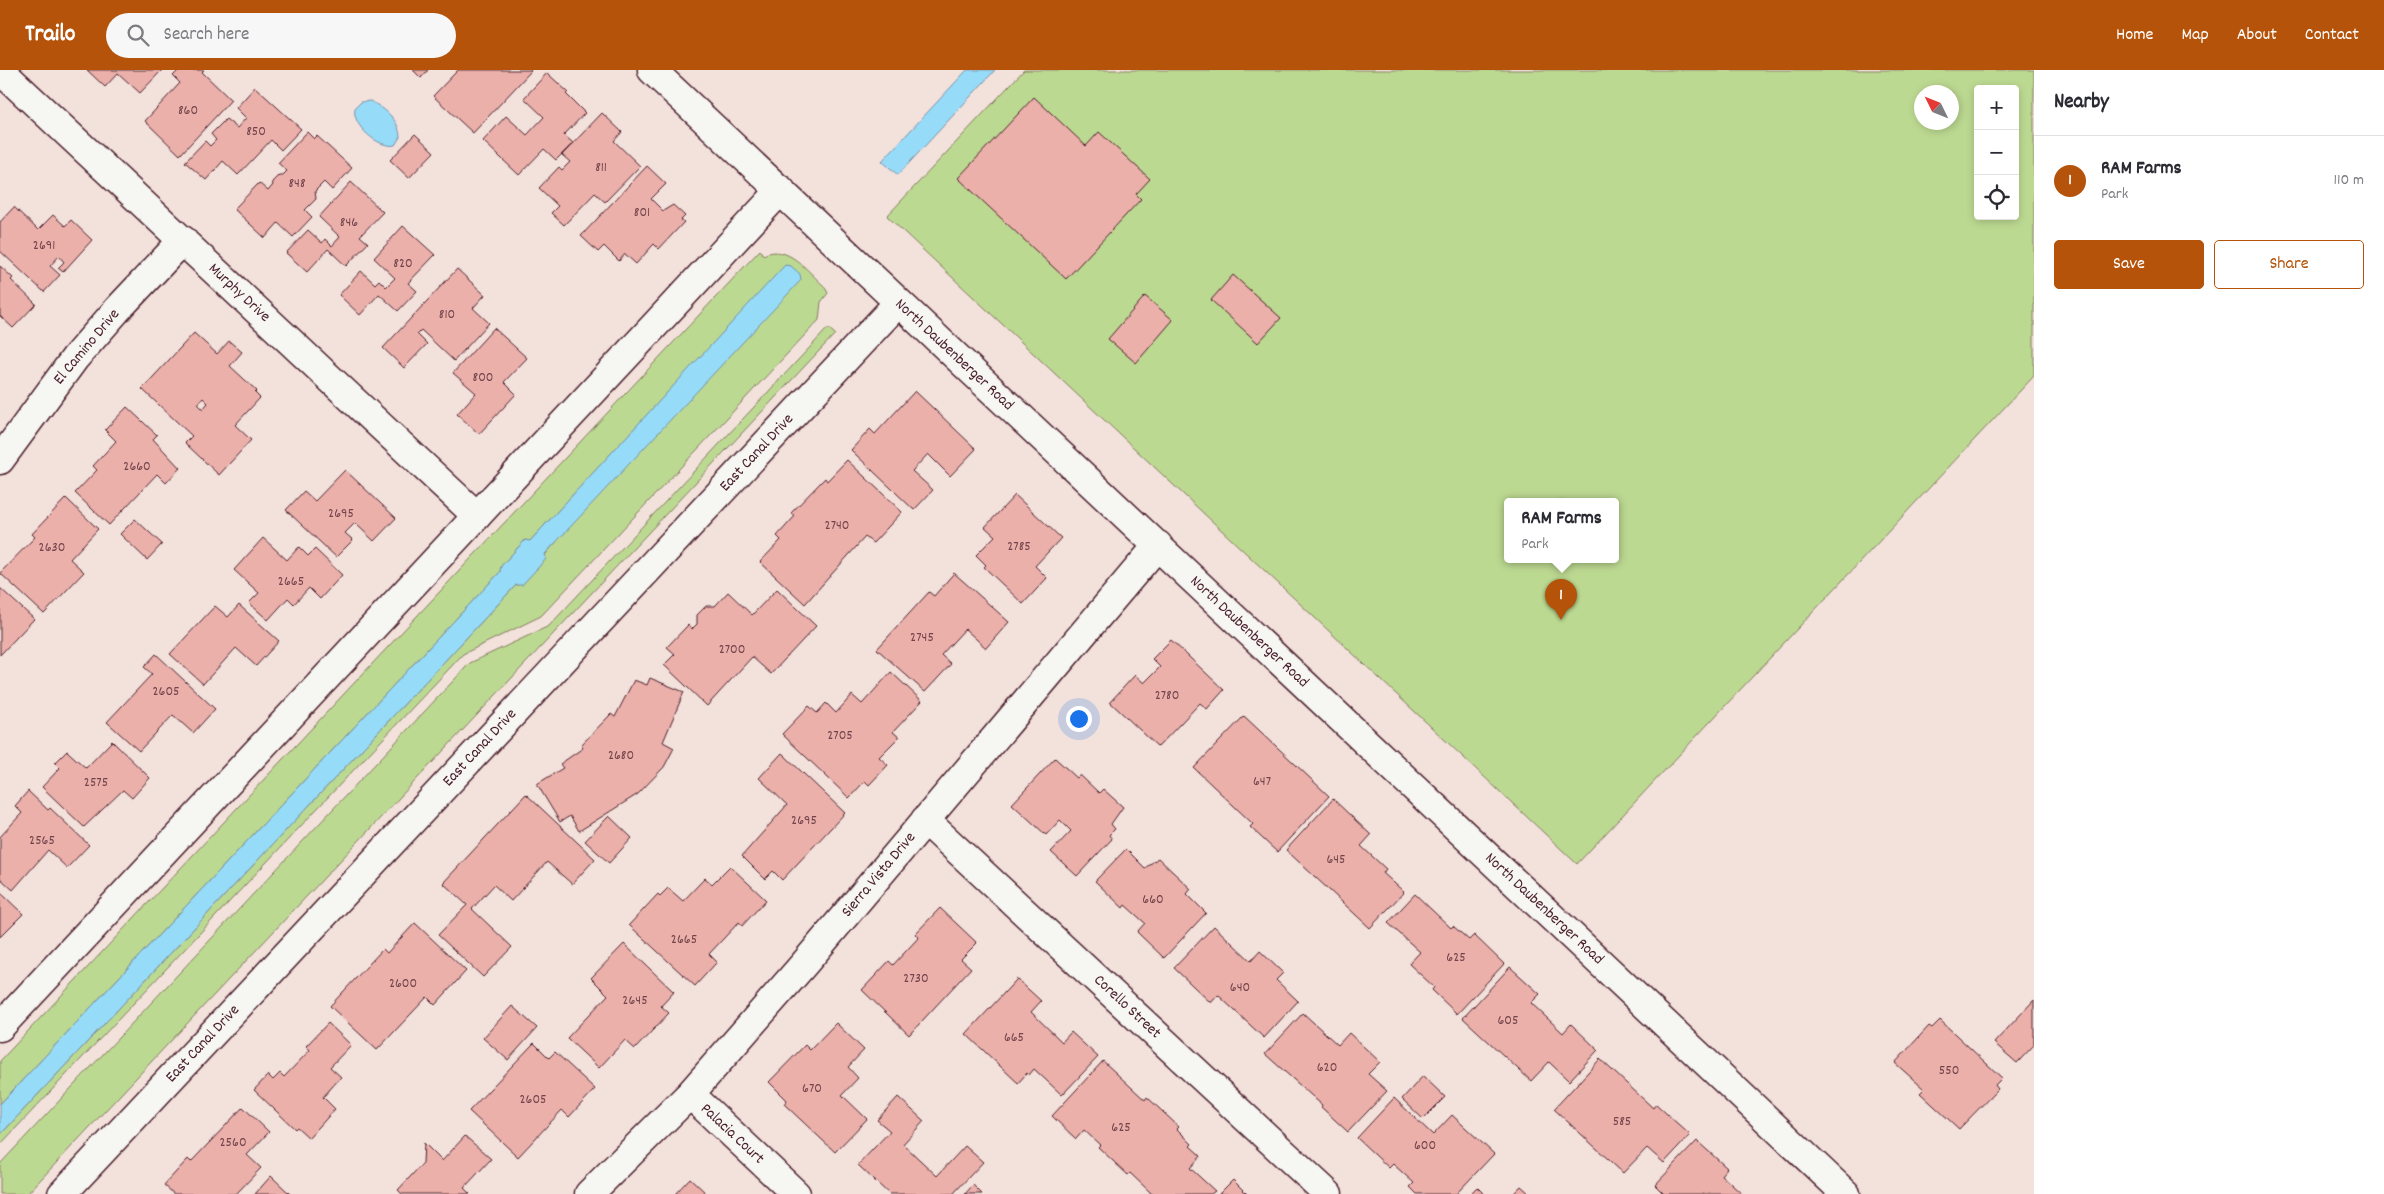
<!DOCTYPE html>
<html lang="en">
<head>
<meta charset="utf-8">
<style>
  body { margin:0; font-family:Dekko,sans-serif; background:#f7f7f7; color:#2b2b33 }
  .controls { position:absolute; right:15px; top:15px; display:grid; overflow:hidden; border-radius:5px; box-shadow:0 2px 8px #0003 }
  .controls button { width:45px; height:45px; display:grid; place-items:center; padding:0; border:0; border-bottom:1px solid #e1e1e2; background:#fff; color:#2b2b33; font:25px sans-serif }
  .compass { position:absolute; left:1914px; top:15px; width:45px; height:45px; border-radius:50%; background:#fff; box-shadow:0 2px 8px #0003; rotate:313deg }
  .you { position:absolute; left:1078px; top:648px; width:18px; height:18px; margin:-12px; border:4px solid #fff; border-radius:50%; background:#1a73e8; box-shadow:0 0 0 8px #1a73e833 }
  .badge { display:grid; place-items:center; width:32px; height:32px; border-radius:50%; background:#b45309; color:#fff; font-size:16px; font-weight:700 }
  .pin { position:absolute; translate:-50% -41px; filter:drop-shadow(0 1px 2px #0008) }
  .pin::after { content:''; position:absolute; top:26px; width:18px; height:15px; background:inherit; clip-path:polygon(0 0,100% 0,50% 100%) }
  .popup { position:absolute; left:1504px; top:428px; width:115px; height:65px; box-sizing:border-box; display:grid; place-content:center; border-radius:5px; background:#fff; filter:drop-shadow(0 1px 4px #0005); font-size:16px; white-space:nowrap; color:#7c7c81 }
  .popup b { font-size:19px; color:#2b2b33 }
  .popup::after { content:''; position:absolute; left:50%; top:100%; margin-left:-10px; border:10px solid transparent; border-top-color:#fff }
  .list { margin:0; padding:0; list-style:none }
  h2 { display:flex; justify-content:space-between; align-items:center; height:65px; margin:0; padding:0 20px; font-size:21px }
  h2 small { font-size:16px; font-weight:400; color:#7c7c81 }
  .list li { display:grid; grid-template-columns:32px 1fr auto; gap:15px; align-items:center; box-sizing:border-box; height:90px; padding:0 20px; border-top:1px solid #e1e1e2 }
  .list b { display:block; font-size:19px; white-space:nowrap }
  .list p { margin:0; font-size:16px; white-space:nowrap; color:#7c7c81 }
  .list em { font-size:16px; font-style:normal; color:#7c7c81 }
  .actions { display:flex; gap:10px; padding:15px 20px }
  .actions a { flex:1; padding:11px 0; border:1px solid #b45309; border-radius:5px; text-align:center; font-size:18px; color:#b45309 }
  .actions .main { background:#b45309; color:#fff }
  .icon { flex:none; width:28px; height:28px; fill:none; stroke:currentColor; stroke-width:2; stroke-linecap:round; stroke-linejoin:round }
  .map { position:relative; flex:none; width:2034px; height:1124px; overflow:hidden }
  header { display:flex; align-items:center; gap:30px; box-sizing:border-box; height:70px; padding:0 25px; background:#b45309; color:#fff }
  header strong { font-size:24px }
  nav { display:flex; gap:28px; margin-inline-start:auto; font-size:18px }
  .search { width:350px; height:45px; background:#f7f7f7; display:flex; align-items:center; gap:12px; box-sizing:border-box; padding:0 18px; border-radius:28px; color:#7c7c81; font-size:19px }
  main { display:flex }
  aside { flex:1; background:#fff }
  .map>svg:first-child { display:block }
  .green { fill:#bcd991; stroke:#837c5e; fill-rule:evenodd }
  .water { fill:#96dcf8; stroke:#7890a6 }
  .building { fill:#ebb0aa; stroke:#4a1f2b; fill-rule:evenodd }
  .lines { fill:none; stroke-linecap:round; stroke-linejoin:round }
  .minor-casing { stroke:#4a1f2b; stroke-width:31 }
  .major-casing { stroke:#4a1f2b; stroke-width:31 }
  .minor { stroke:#f6f6f2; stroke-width:28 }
  .major { stroke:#f6f6f2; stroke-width:28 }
  .labels { text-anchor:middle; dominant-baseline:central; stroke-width:4; stroke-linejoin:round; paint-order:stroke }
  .number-label { font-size:14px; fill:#72434b }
  .street-label { font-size:16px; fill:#4a1f2b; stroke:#f6f6f2 }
</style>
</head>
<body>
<header>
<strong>Trailo</strong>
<div class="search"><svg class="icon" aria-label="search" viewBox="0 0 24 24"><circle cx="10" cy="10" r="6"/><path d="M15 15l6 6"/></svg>Search here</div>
<nav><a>Home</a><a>Map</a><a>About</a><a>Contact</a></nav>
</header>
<main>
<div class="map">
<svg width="2034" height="1124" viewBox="0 0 2034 1124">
  <rect width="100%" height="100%" fill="#f3e1dc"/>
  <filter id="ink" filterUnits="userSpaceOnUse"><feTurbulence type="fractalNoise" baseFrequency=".02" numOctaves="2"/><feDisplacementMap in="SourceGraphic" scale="10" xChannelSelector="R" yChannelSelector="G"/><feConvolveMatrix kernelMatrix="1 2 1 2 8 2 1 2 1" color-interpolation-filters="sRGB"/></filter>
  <g filter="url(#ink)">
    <path class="green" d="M 1024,0 L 2034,0 L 2034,306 L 1577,794 L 887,146 ZM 1978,19 L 2015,19 L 2015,146 L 1978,146 ZM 1922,22 L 1952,22 L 1952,52 L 1922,52 ZM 1507,431 L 1615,431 L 1615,489 L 1507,489 Z
      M 760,180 L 763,185 C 788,173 807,201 824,216 L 828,223 L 821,232 L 819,250 L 541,546 L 463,584 L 0,1075 L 0,1065 L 516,515 L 522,514 L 546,489 L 545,485 L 791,196 L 785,196 L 530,471 L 525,470 L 501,496 L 500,502 L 0,1034 L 0,991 Z
      M 828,258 L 835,264 L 27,1124 L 0,1124 L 0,1094 L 470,593 L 549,556 Z"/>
    <path class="water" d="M 967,0 L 995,0 L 898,105 L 882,91 Z
      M 370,31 C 384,38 399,49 400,67 L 395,75 C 379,79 351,55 355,38 L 361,32 Z
      M 785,195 L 791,196 L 800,204 L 801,210 L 545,484 L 546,489 L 522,515 L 516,515 L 0,1065 L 0,1034 L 500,502 L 501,496 L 525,470 L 530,471 Z"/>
    <path class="building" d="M 87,0 L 162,0 L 140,23 L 118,3 L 105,17 Z
      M 179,0 L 204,0 L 202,2 L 231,30 L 180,85 L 145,51 L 180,13 L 173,6 Z
      M 413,0 L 428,0 L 421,8 Z
      M 458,0 L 530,0 L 531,1 L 473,63 L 433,26 Z
      M 547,3 L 568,22 L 566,24 L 585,43 L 564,65 L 573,73 L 556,90 L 544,79 L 519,105 L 483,71 L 506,46 L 527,65 L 544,47 L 524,28 Z
      M 255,17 L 301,59 L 281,80 L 271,70 L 238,105 L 223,91 L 206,110 L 185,92 L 205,71 L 210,76 L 216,70 L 211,64 L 226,49 L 237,58 L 246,48 L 236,38 Z
      M 1034,27 L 1086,76 L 1099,62 L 1150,109 L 1136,124 L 1141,129 L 1066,209 L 958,108 Z
      M 602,43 L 622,62 L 614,71 L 640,96 L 605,132 L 595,123 L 564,155 L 551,143 L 558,136 L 539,118 L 559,97 L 562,100 L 570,92 L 562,85 Z
      M 307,62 L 314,69 L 317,66 L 352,98 L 332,120 L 324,112 L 315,121 L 316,129 L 305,140 L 312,147 L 293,167 L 278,153 L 265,168 L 234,139 L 259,113 L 268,121 L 273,115 L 272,112 L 279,105 L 283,105 L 287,101 L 278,93 Z
      M 415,64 L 434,82 L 409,108 L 390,90 Z
      M 647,96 L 666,114 L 651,129 L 663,141 L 673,135 L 685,146 L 681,150 L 684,152 L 659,179 L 654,174 L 636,194 L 625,184 L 619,191 L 604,176 L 598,182 L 581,166 Z
      M 351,112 L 383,142 L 360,166 L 368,173 L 346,196 L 328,179 L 307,202 L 286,183 L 308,160 L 322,173 L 325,169 L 332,176 L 340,167 L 319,147 Z
      M 14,137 L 38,160 L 53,145 L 65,156 L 71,150 L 92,170 L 63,202 L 58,198 L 64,192 L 59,186 L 50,196 L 60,205 L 44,222 L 0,181 L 0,152 Z
      M 403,156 L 435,185 L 408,213 L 417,221 L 398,241 L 379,224 L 360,245 L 339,225 L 361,201 L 375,214 L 379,210 L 386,217 L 395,208 L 374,188 Z
      M 0,196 L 13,208 L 11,210 L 36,234 L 13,258 L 0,246 Z
      M 457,199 L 485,225 L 473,238 L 489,253 L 454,291 L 421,260 L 417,264 L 427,274 L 404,298 L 383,278 Z
      M 1233,205 L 1281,248 L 1258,273 L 1211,230 Z
      M 1145,226 L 1173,250 L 1136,293 L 1108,269 Z
      M 494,258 L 527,288 L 504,312 L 516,324 L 479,364 L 457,344 L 476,323 L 453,303 Z
      M 194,263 L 217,284 L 229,271 L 242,282 L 230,296 L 257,321 L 255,323 L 260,328 L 235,355 L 251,370 L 219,405 L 185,373 L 192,366 L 142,319 ZM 203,328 L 208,333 L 203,339 L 198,334 Z
      M 915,321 L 976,379 L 950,406 L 928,384 L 912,401 L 933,420 L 914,440 L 851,380 L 870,359 L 875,364 Z
      M 127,337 L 157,365 L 153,369 L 180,398 L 166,413 L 157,404 L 109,455 L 75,423 L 97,400 L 93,396 L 116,371 L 105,360 Z
      M 847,390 L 902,442 L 873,473 L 865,467 L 805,534 L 760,492 L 781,470 L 777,466 L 795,446 L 791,443 L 825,408 L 827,411 Z
      M 345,400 L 396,448 L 374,471 L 355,453 L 345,463 L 353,470 L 336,487 L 286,440 L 304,421 L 315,431 Z
      M 1015,425 L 1061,468 L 1035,496 L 1047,508 L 1023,534 L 984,497 L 986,495 L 976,485 L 995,466 L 985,457 Z
      M 66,428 L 98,459 L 70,489 L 84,502 L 44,544 L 0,503 L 35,467 L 32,464 Z
      M 135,449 L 162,474 L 147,490 L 120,464 Z
      M 263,468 L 287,490 L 299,477 L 308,486 L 315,479 L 342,505 L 320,529 L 309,518 L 294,534 L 288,528 L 268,550 L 249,533 L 259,523 L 234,500 Z
      M 954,503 L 1009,552 L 986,578 L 965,559 L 941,585 L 951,594 L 925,622 L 877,579 L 929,522 L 934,526 Z
      M 0,518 L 34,549 L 0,585 Z
      M 777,519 L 816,556 L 771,604 L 752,587 L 707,636 L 664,595 L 675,584 L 667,577 L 688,555 L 692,559 L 697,554 L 697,545 L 706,536 L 715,536 L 728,522 L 752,545 Z
      M 239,535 L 279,571 L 256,596 L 236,578 L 203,614 L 170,584 L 215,536 L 228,547 Z
      M 1171,570 L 1224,620 L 1207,639 L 1200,633 L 1158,677 L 1110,632 L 1135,605 L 1144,613 L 1160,597 L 1152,589 Z
      M 156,584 L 215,639 L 193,663 L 173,645 L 139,681 L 107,652 L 152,604 L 144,597 Z
      M 891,602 L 922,631 L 893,662 L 899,667 L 879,687 L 888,695 L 869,715 L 865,711 L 849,728 L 782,664 L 809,636 L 817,643 L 826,633 L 836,643 L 852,625 L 862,634 Z
      M 650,608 L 684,622 L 663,672 L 674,678 L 664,697 L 638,724 L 579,761 L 570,746 L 560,752 L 537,714 L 563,698 L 560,694 L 583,678 L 581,675 L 611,644 L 615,647 L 634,610 L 647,615 Z
      M 1244,646 L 1329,726 L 1277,782 L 1250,757 L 1253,754 L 1194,698 Z
      M 112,671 L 150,708 L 132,728 L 123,720 L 84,757 L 42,717 L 60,698 L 55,693 L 67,681 L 86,698 Z
      M 782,683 L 845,743 L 782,810 L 773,801 L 765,809 L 742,786 L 787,735 L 759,708 Z
      M 1055,688 L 1077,708 L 1080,705 L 1099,723 L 1103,719 L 1123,737 L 1111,754 L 1115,759 L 1109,765 L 1112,769 L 1077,806 L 1051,782 L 1071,761 L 1060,750 L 1046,765 L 1012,734 Z
      M 28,721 L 48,740 L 50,738 L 89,775 L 67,798 L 48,780 L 13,820 L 0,808 L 0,767 L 22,743 L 15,736 Z
      M 526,724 L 595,789 L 572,814 L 547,792 L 511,831 L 494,815 L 472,839 L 512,877 L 483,907 L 438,865 L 467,835 L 443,813 Z
      M 1333,729 L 1371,765 L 1361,776 L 1386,799 L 1383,803 L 1404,822 L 1370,858 L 1286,780 Z
      M 609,746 L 632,768 L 609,793 L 585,771 Z
      M 1126,779 L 1145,798 L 1158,788 L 1191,819 L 1187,824 L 1206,843 L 1164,888 L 1137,862 L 1145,853 L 1125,835 L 1123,838 L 1095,811 Z
      M 730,796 L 766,830 L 742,856 L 739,852 L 709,884 L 717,892 L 695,916 L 629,855 L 658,824 L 660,826 L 668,818 L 683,831 L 705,808 L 712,814 Z
      M 0,822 L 23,844 L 0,867 Z
      M 1415,824 L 1451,858 L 1453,856 L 1469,870 L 1474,865 L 1504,894 L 1457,944 L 1432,920 L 1434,917 L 1409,894 L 1420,882 L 1388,853 Z
      M 940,838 L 977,873 L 961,889 L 971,898 L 909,965 L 862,920 L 889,891 L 893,895 L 919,867 L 915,864 Z
      M 415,853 L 466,901 L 435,935 L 427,927 L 377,980 L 330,936 L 383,879 L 387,883 Z
      M 1214,856 L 1251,891 L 1260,881 L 1283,903 L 1276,910 L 1298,931 L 1264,968 L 1218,925 L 1211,933 L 1174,898 Z
      M 624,874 L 674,922 L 661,936 L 669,943 L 635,979 L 625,970 L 599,998 L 567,968 L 608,925 L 591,908 Z
      M 1510,897 L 1540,924 L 1531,933 L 1563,963 L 1571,954 L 1598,980 L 1569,1011 L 1549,992 L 1531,1011 L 1463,948 Z
      M 1017,909 L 1041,931 L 1031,942 L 1062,972 L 1071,962 L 1098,987 L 1062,1025 L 1034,999 L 1029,1005 L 1027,1003 L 1018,1013 L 966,964 Z
      M 2034,930 L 2034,975 L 2017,993 L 1994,973 Z
      M 512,936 L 537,958 L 508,990 L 483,968 Z
      M 1303,943 L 1338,975 L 1349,963 L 1380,992 L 1368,1004 L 1387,1021 L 1348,1062 L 1321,1037 L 1322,1035 L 1265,984 Z
      M 1940,950 L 2002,1008 L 1995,1015 L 1998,1019 L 1959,1059 L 1920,1023 L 1924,1019 L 1895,993 L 1929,956 L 1932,958 Z
      M 328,953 L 351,975 L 330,997 L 341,1007 L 323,1027 L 335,1039 L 309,1068 L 297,1057 L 295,1059 L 254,1020 L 268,1005 L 273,1010 L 280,1003 L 284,1007 L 310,980 L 306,976 Z
      M 836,953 L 864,980 L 848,997 L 858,1008 L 842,1025 L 867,1049 L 835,1082 L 784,1034 L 787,1030 L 769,1012 L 805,975 L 810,980 Z
      M 534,973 L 549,988 L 555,982 L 595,1019 L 569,1047 L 562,1040 L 518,1087 L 469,1041 Z
      M 1600,989 L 1653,1038 L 1656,1034 L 1690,1065 L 1664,1093 L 1647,1078 L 1623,1103 L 1554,1039 Z
      M 1103,991 L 1145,1030 L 1147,1027 L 1179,1057 L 1177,1059 L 1192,1074 L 1190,1076 L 1201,1086 L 1190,1098 L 1215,1121 L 1211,1124 L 1150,1124 L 1151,1123 L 1130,1103 L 1128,1105 L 1098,1077 L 1100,1075 L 1084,1060 L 1076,1069 L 1052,1046 Z
      M 1423,1006 L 1445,1027 L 1423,1049 L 1402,1029 Z
      M 898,1027 L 924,1051 L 903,1074 L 937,1106 L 965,1076 L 983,1092 L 953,1124 L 889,1124 L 858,1095 L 890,1061 L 877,1050 Z
      M 1394,1028 L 1433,1065 L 1452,1045 L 1494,1084 L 1456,1124 L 1417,1124 L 1410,1117 L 1414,1113 L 1393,1094 L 1389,1098 L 1357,1068 Z
      M 243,1037 L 269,1062 L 247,1085 L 261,1098 L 236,1124 L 174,1124 L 164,1115 L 188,1089 L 191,1092 Z
      M 465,1066 L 491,1089 L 464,1118 L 470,1124 L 402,1124 L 398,1120 L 423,1093 L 424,1073 L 442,1091 Z
      M 1697,1071 L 1727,1098 L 1721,1105 L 1742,1124 L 1664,1124 L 1655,1115 Z
      M 271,1106 L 290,1124 L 255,1124 Z
      M 690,1108 L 707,1124 L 675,1124 Z
      M 1233,1110 L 1247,1124 L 1219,1124 Z
      M 973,1115 L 982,1124 L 965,1124 Z
      M 1521,1116 L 1530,1124 L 1513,1124 Z
      M 1477,1117 L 1484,1124 L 1470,1124 Z"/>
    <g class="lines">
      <defs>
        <path id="minor" d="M 0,0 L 477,446
          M 652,0 L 1846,1124
          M 0,390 L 75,288 L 117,240 L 183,170
          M 925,750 L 1328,1124
          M 690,1024 L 796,1124
          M 589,1124 L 690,1024 L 804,894 L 1158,475"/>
        <path id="major" d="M 0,957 L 781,120
          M 62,1124 L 898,233"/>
      </defs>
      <use href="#minor" class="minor-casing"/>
      <use href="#major" class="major-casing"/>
      <use href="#minor" class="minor"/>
      <use href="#major" class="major"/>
    </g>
  </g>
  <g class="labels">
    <g class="number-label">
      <text x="188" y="41">860</text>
      <text x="256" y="62">850</text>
      <text x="601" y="98">811</text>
      <text x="297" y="114">848</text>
      <text x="642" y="143">801</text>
      <text x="349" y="153">846</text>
      <text x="44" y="176">2691</text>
      <text x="403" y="194">820</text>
      <text x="447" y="245">810</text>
      <text x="483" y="308">800</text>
      <text x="137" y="397">2660</text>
      <text x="341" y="444">2695</text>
      <text x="837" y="456">2740</text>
      <text x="1019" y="477">2785</text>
      <text x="52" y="478">2630</text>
      <text x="291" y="512">2665</text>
      <text x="922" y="568">2745</text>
      <text x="732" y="580">2700</text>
      <text x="166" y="622">2605</text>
      <text x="1167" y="626">2780</text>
      <text x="840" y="666">2705</text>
      <text x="621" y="686">2680</text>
      <text x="1262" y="712">647</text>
      <text x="96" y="713">2575</text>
      <text x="804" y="751">2695</text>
      <text x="42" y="771">2565</text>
      <text x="1336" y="790">645</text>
      <text x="1153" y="830">660</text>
      <text x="684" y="870">2665</text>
      <text x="1456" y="888">625</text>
      <text x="916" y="909">2730</text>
      <text x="403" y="914">2600</text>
      <text x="1240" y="918">640</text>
      <text x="635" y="931">2645</text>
      <text x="1508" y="951">605</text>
      <text x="1014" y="968">665</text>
      <text x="1327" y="998">620</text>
      <text x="1949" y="1001">550</text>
      <text x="812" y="1019">670</text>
      <text x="533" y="1030">2605</text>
      <text x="1622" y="1052">585</text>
      <text x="1121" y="1058">625</text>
      <text x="233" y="1073">2560</text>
      <text x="1425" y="1076">600</text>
    </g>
    <g class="street-label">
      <text transform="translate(239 223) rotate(43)">Murphy Drive</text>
      <text transform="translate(87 277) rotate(-50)">El Camino Drive</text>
      <text transform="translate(954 285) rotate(43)">North Daubenberger Road</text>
      <text transform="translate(757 383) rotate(-47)">East Canal Drive</text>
      <text transform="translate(1249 562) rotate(43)">North Daubenberger Road</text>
      <text transform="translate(480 678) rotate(-47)">East Canal Drive</text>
      <text transform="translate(879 805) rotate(-50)">Sierra Vista Drive</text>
      <text transform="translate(1544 839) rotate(43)">North Daubenberger Road</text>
      <text transform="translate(1127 937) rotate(43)">Corello Street</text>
      <text transform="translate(203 974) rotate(-47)">East Canal Drive</text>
      <text transform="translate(732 1064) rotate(43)">Palacia Court</text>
    </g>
  </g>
</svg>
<div class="controls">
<button>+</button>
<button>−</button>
<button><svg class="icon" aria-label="locate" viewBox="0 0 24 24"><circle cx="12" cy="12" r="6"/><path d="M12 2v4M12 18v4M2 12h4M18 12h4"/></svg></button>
</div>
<svg class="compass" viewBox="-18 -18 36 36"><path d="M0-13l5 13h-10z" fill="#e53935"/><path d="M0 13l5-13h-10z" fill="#7c7c81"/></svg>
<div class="you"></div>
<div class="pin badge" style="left:1561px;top:550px">1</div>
<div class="popup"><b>RAM Farms</b>Park</div>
</div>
<aside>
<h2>Nearby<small></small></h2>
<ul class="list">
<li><span class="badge">1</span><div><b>RAM Farms</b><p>Park</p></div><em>110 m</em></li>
</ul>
<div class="actions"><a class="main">Save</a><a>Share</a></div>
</aside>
</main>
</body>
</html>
